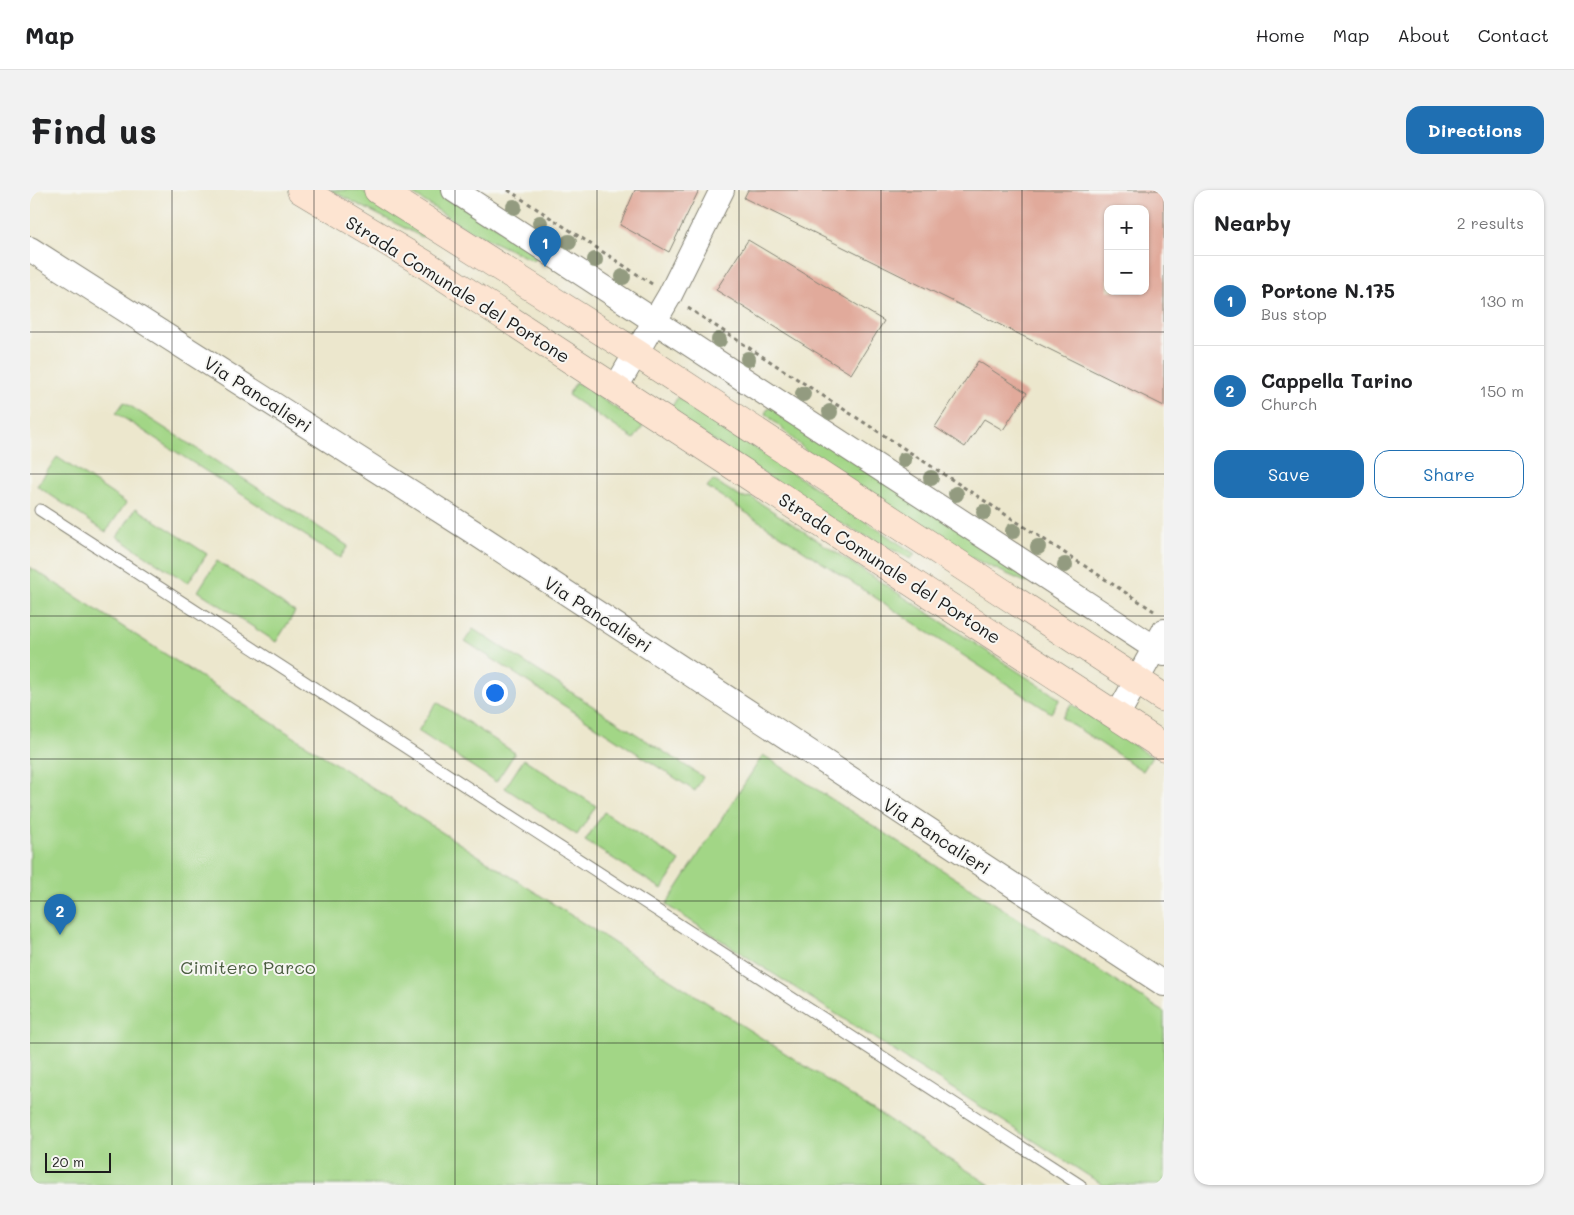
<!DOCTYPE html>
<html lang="en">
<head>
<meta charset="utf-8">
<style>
  body { margin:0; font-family:Mali,sans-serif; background:#f2f2f2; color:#202124 }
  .controls { position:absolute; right:15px; top:15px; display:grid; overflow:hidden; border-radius:10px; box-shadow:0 1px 4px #0004 }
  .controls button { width:45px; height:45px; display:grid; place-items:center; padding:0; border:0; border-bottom:1px solid #e0e0e0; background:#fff; color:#202124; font:25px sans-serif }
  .scale { position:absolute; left:15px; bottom:12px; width:66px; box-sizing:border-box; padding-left:5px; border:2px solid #1c1c1c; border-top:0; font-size:14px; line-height:18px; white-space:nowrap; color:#1c1c1c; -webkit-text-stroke:4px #f6f6f2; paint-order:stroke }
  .you { position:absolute; left:464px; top:502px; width:18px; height:18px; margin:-12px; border:4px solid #fff; border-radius:50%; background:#1a73e8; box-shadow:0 0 0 8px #1a73e833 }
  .badge { display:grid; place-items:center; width:32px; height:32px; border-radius:50%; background:#1f6fb2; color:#fff; font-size:16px; font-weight:700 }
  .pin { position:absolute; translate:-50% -41px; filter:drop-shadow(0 1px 2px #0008) }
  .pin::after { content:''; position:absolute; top:26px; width:18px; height:15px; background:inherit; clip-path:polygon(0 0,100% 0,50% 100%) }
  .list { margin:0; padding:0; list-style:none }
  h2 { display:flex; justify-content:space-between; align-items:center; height:65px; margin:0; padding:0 20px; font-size:21px }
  h2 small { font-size:16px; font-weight:400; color:#757577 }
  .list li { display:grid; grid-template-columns:32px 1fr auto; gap:15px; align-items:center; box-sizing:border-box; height:90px; padding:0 20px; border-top:1px solid #e0e0e0 }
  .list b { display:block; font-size:19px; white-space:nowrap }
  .list p { margin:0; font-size:16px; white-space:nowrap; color:#757577 }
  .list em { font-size:16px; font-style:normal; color:#757577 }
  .actions { display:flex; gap:10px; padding:15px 20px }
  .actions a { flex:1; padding:11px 0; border:1px solid #1f6fb2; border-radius:15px; text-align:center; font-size:18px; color:#1f6fb2 }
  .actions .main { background:#1f6fb2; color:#fff }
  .map { position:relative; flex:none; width:1134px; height:995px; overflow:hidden; border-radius:15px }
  header { display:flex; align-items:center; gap:30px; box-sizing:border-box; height:70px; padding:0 25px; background:#fff; border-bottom:1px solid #e0e0e0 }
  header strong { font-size:24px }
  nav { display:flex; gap:28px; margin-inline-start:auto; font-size:18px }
  .intro { display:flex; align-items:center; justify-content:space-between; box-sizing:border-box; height:120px; padding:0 30px }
  h1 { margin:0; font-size:35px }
  .button { padding:12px 22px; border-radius:15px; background:#1f6fb2; color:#fff; font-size:18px; font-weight:700 }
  main { display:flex; gap:30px; padding:0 30px }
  aside { flex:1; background:#fff; border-radius:15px; box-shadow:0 1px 4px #0004 }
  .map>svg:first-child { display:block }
  .green { fill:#a2d686; stroke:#5f7951 }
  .building { fill:#e1aa9b; fill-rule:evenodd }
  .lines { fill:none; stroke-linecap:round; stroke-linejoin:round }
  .lane-casing { stroke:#848274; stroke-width:13 }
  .street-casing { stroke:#848274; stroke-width:26 }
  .secondary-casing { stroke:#848274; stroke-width:29 }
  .path { stroke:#848274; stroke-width:3; stroke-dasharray:4 4; stroke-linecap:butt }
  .lane { stroke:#fff; stroke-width:11 }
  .street { stroke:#fff; stroke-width:24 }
  .secondary { stroke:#fde4d1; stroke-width:28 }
  .tree { fill:#939b80 }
  .grid { fill:none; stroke:#1c1c1c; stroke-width:1; stroke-opacity:0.55 }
  .labels { text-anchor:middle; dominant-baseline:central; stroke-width:4; stroke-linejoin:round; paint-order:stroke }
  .street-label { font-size:18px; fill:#1c1c1c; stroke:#f6f6f2 }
  .park-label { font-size:18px; fill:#4b5d41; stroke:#f6f6f2 }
</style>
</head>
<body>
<header>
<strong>Map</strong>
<nav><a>Home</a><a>Map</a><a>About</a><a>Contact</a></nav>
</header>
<div class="intro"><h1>Find us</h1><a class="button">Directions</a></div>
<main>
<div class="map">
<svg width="1134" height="995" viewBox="0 0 1134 995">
  <rect width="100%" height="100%" fill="#f6f6f2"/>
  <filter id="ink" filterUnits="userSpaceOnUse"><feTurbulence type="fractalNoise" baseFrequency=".02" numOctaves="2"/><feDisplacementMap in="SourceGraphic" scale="10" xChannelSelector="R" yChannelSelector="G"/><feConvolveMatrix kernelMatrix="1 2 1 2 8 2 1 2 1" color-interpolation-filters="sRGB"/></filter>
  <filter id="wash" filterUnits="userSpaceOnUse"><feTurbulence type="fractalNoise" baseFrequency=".0096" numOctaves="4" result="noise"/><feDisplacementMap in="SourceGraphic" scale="20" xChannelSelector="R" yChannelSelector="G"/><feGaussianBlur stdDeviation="1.12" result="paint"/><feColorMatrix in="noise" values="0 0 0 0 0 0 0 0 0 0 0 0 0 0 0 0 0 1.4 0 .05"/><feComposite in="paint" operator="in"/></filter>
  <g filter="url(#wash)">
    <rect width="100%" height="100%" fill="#ece7cd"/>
    <path class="green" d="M 300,0 L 331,0 L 396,42 L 392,47 Z
      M 377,0 L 410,0 L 509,64 L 504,71 L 438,40 Z
      M 546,192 L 613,236 L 604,249 L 538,205 Z
      M 648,207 L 885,364 L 881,369 L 800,328 L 639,221 Z
      M 94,212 L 318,356 L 310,368 L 86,223 Z
      M 740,216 L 1001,387 L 997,393 L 935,365 L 785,269 L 735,223 Z
      M 27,267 L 96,313 L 76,342 L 7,296 Z
      M 683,290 L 712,308 L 721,307 L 1030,509 L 1021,523 L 677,297 Z
      M 106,318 L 177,364 L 158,393 L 87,347 Z
      M 187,371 L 265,422 L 246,452 L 168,401 Z
      M 0,377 L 960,995 L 0,995 Z
      M 443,439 L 673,587 L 665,601 L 435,451 Z
      M 407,512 L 485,563 L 466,592 L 388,541 Z
      M 1041,514 L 1122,567 L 1113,581 L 1032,528 Z
      M 733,565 L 1134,822 L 1134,995 L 1073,995 L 636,715 Z
      M 494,569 L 566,616 L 547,645 L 475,598 Z
      M 574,622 L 650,671 L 632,699 L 555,651 Z"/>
    <g id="blocks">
      <path class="building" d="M 605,0 L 669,0 L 639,62 L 590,35 Z
        M 718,0 L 1134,0 L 1134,216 L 714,8 ZM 1078,19 L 1115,19 L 1115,101 L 1078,101 Z
        M 718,50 L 854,131 L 821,184 L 686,100 Z
        M 948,171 L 997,203 L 973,240 L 954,229 L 935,257 L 905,237 Z"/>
    </g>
  </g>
  <g filter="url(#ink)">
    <use href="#blocks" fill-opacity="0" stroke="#848274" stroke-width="1"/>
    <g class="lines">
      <defs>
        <path id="lane" d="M 10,320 L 1050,995"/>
        <path id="street" d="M 424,0 L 1134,464
          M 0,59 L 442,341 L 1134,794
          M 585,199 L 640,105 L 692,0
          M 1087,526 L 1134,441"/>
        <path id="secondary" d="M 271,0 L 393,73 L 1134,557
          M 348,0 L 606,163 L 1134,508"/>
      </defs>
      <use href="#lane" class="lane-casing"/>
      <use href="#street" class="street-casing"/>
      <use href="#secondary" class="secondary-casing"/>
      <path class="path" d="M 478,0 L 622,94
        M 658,118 L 1124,421"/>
      <use href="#lane" class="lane"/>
      <use href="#street" class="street"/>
      <use href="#secondary" class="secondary"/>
    </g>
    <g class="tree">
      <circle cx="484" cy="17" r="8"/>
      <circle cx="510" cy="33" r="8"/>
      <circle cx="539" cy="52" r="8"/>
      <circle cx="565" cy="70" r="8"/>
      <circle cx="593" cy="87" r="8"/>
      <circle cx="689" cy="150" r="8"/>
      <circle cx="718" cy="169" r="8"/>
      <circle cx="773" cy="204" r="8"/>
      <circle cx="800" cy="222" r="8"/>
      <circle cx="874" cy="270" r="8"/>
      <circle cx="901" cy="288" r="8"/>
      <circle cx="926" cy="304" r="8"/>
      <circle cx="954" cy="322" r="8"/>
      <circle cx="983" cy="341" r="8"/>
      <circle cx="1008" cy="357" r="8"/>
      <circle cx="1035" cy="375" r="8"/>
    </g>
  </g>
  <path class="grid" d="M 142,0 L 142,995M 284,0 L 284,995M 425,0 L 425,995M 567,0 L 567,995M 709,0 L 709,995M 851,0 L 851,995M 992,0 L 992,995M 0,142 L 1134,142M 0,284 L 1134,284M 0,426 L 1134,426M 0,569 L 1134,569M 0,711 L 1134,711M 0,853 L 1134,853"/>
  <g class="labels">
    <g class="street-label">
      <text transform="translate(428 99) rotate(32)">Strada Comunale del Portone</text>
      <text transform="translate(228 204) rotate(33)">Via Pancalieri</text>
      <text transform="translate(860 378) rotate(33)">Strada Comunale del Portone</text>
      <text transform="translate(568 424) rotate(33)">Via Pancalieri</text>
      <text transform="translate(907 646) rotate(33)">Via Pancalieri</text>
    </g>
    <g class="park-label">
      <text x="218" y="777">Cimitero Parco</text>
    </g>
  </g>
</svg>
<div class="controls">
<button>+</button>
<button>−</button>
</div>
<div class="scale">20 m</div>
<div class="you"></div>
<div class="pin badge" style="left:515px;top:77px">1</div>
<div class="pin badge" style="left:30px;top:745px">2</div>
</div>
<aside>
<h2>Nearby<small>2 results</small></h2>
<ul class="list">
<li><span class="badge">1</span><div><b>Portone N.175</b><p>Bus stop</p></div><em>130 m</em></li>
<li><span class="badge">2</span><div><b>Cappella Tarino</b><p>Church</p></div><em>150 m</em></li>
</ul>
<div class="actions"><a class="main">Save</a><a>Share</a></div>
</aside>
</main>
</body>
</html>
